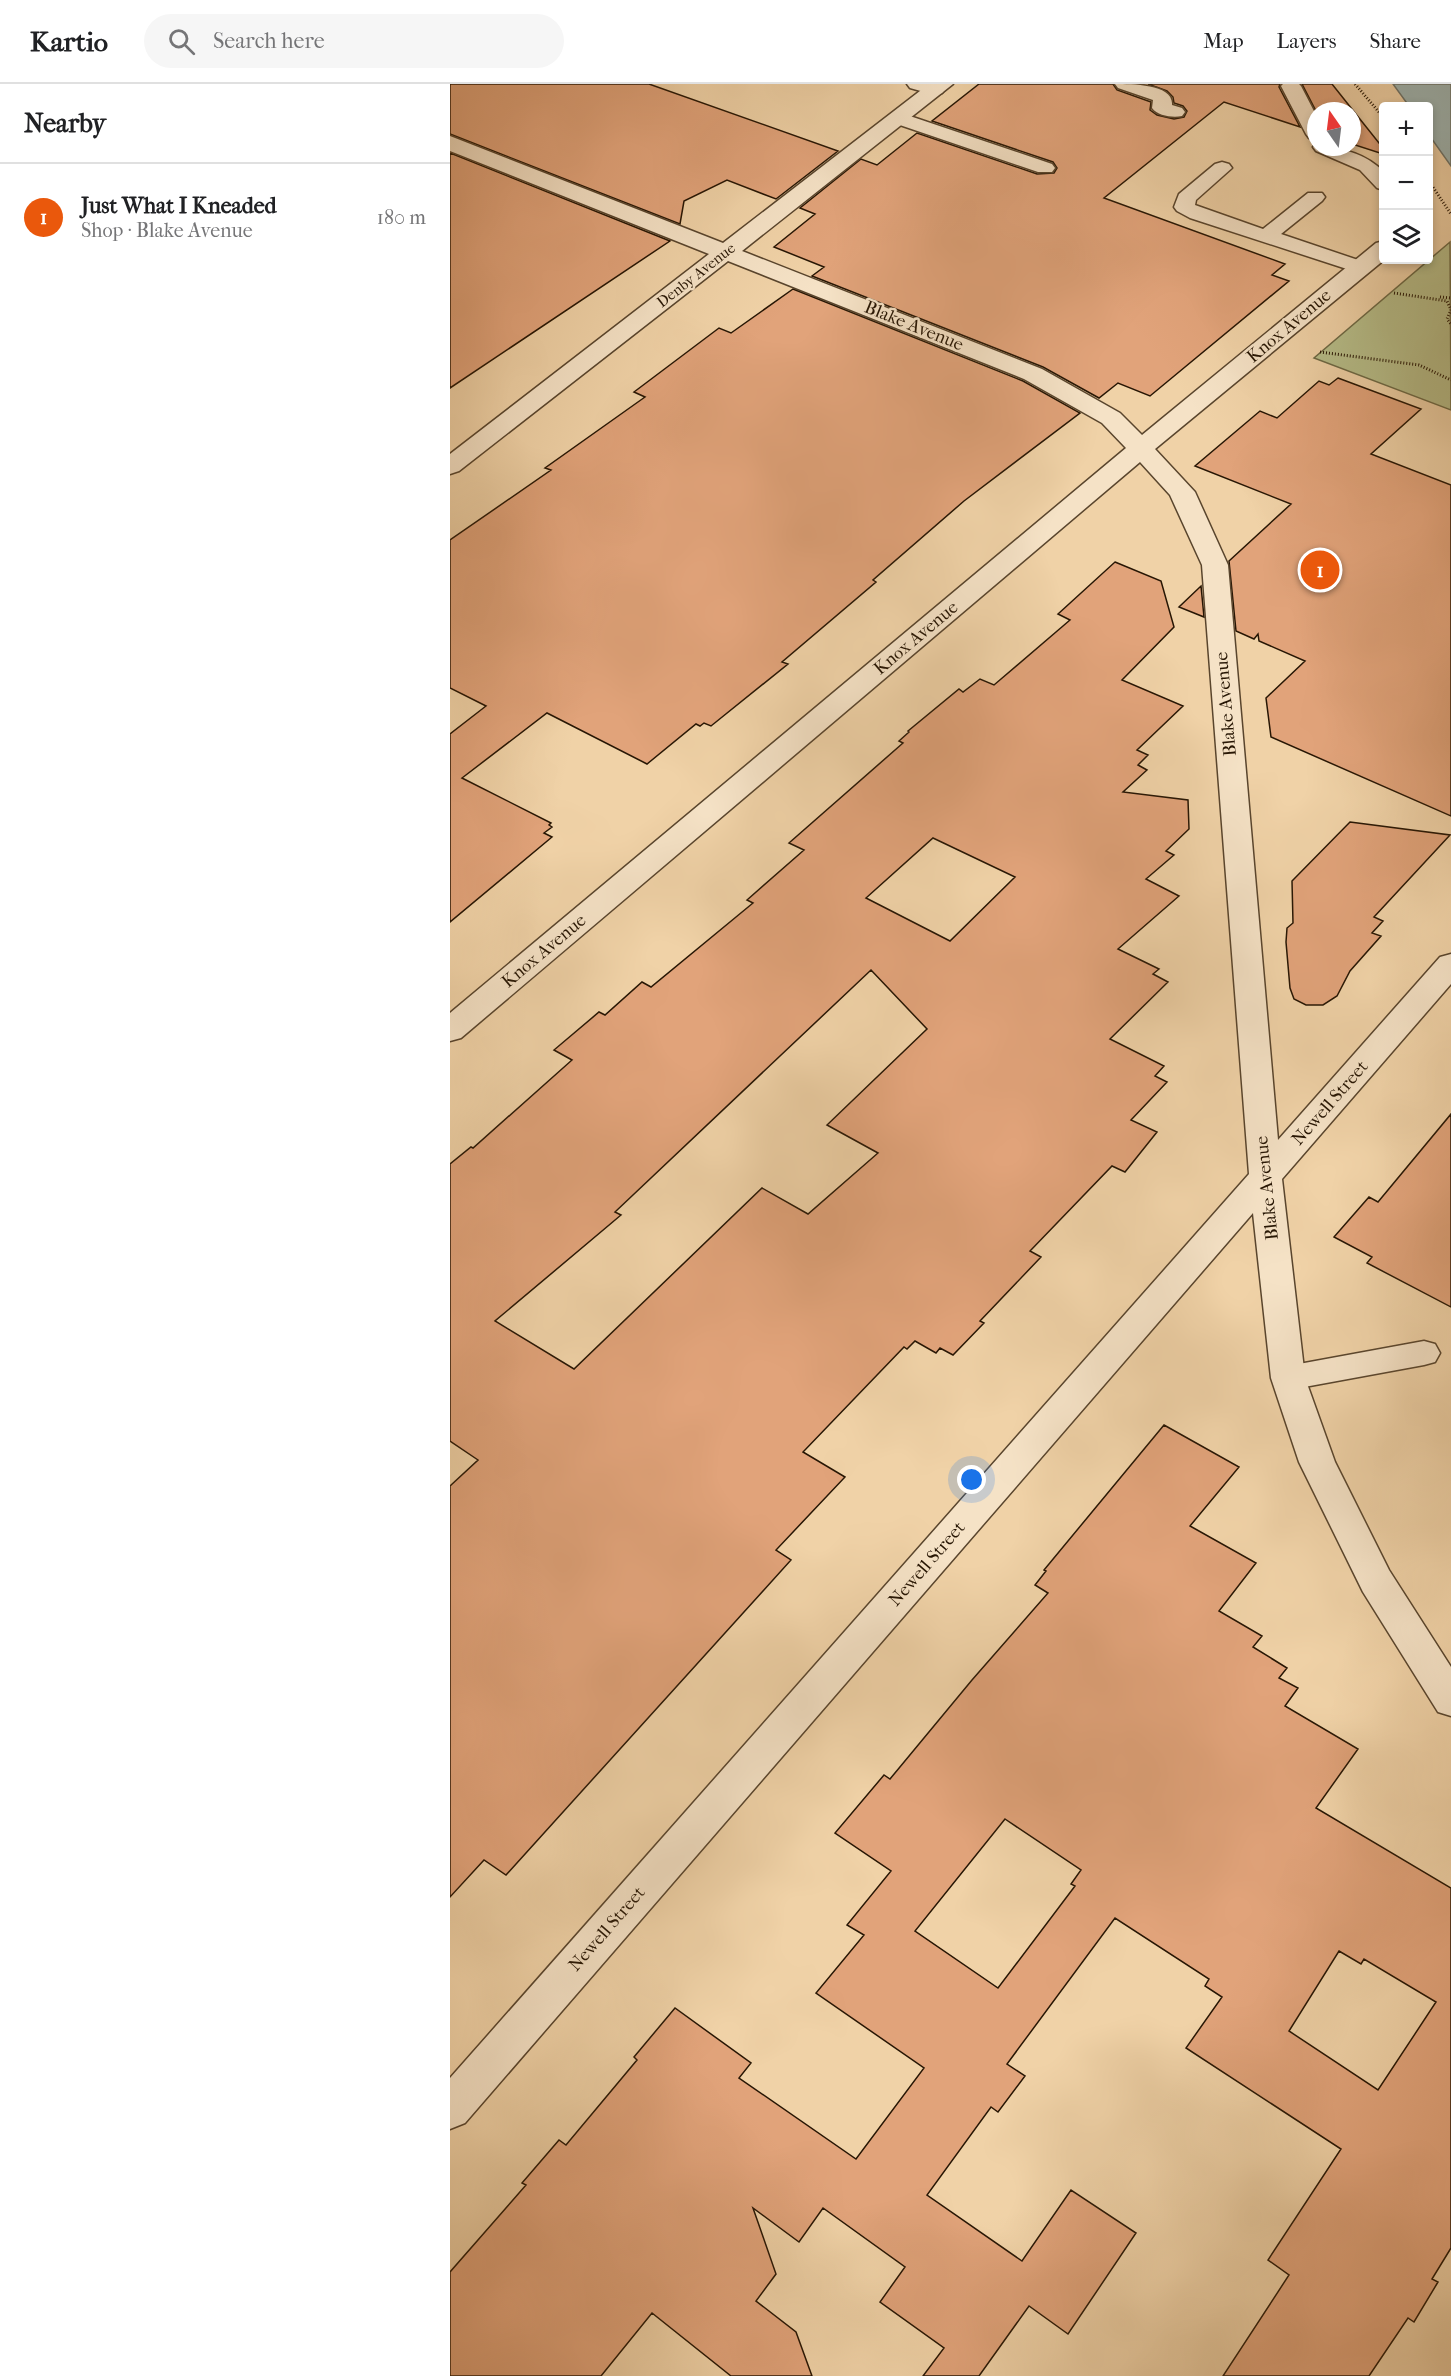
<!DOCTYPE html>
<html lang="en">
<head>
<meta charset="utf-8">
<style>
  body { margin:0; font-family:"IM FELL French Canon",serif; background:#f6f6f6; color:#202124 }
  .controls { position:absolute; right:18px; top:18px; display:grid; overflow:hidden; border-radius:6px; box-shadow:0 3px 9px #0003 }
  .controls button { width:54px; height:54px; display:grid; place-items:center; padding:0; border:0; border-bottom:2px solid #e0e0e0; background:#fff; color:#202124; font:30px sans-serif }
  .compass { position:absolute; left:857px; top:18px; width:54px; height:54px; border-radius:50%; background:#fff; box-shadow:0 3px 9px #0003; rotate:346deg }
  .you { position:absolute; left:522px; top:1396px; width:21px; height:21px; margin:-15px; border:4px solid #fff; border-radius:50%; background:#1a73e8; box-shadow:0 0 0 9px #1a73e833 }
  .badge { display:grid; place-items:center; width:39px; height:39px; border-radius:50%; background:#ea580c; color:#fff; font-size:20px; font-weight:700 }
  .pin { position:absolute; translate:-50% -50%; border:3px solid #fff; box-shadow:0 2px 6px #0006 }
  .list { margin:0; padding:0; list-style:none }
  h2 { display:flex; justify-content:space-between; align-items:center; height:78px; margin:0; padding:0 24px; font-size:26px }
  h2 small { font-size:20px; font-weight:400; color:#757577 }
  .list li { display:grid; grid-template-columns:39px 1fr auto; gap:18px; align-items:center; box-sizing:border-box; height:108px; padding:0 24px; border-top:2px solid #e0e0e0 }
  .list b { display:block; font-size:22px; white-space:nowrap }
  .list p { margin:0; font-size:20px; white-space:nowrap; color:#757577 }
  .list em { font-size:20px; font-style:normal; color:#757577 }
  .icon { flex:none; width:33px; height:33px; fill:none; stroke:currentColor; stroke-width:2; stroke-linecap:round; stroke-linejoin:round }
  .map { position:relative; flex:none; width:1001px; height:2292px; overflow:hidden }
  header { display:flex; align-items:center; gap:36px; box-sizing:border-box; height:84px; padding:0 30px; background:#fff; border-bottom:2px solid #e0e0e0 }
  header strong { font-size:28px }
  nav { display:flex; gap:33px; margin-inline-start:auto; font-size:21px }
  .search { width:420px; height:54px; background:#f6f6f6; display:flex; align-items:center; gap:15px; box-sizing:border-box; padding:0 21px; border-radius:33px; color:#757577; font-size:22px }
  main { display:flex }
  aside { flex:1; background:#fff }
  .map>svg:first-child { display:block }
  .green { fill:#b6bd89; stroke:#6e6a46; stroke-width:1.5 }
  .water { fill:#9eb5b2; stroke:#6e756c; stroke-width:1.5 }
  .building { fill:#e1a37a; stroke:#271604; stroke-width:1.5; fill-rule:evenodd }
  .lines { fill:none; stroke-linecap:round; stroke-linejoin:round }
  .lane-casing { stroke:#59452d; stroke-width:3 }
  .street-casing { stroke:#59452d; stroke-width:3 }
  .path { stroke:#271604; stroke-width:3; stroke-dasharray:1 2; stroke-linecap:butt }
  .lane { fill:#f5e2c6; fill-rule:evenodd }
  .street { fill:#f5e2c6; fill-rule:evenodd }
  .labels { text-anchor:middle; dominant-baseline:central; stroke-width:5; stroke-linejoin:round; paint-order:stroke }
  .far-street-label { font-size:15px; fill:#271604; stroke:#f5e2c6 }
  .street-label { font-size:18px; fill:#271604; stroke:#f5e2c6 }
</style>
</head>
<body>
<header>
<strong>Kartio</strong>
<div class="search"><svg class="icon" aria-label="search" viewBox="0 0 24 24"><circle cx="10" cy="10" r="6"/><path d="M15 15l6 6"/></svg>Search here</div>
<nav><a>Map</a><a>Layers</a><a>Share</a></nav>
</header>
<main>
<aside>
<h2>Nearby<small></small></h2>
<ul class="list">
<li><span class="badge">1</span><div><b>Just What I Kneaded</b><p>Shop · Blake Avenue</p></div><em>180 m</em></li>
</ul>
</aside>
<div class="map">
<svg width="1001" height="2292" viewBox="0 0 1001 2292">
  <rect width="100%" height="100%" fill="#f0d2a7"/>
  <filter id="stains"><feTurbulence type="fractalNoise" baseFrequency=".00333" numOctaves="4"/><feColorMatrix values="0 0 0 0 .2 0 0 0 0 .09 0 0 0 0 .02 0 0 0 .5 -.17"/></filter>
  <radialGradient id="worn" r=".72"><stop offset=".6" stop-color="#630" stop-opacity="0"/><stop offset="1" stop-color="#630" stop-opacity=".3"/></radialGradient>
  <path class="green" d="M 1000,158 L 1001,326 L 864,274 Z"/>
  <path class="water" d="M 943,0 L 1001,0 L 1001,82 L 979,51 L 978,22 L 959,22 Z"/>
  <path class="building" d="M 0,0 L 199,0 L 388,67 L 326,115 L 277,96 L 234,117 L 230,140 L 0,50 Z
    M 529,0 L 663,0 L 667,6 L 701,18 L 700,26 L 707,31 L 724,35 L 734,33 L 737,27 L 733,22 L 724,19 L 723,13 L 717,7 L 698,0 L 830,0 L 829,3 L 850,43 L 774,18 L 654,114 L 835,180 L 822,191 L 839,197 L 700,312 L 668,299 L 649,314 L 593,283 L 362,192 L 374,183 L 324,163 L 365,130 L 350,124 L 411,75 L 427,81 L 467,49 L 587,90 L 604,89 L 607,84 L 603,78 L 482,37 Z
    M 852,0 L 882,0 L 933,64 L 933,70 L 902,60 L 902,27 L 866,27 Z
    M 0,69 L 220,157 L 0,304 Z
    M 343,205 L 573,297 L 630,329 L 514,417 L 423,496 L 426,498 L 332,578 L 338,580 L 261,642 L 254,639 L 250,642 L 246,640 L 197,680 L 97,629 L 12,694 L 101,739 L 99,741 L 102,743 L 94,749 L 102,753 L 0,838 L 0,650 L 36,622 L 0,604 L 0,456 L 101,386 L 95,384 L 195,313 L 184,308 L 269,244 L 281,249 Z
    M 888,294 L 971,325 L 921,370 L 1001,401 L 1001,732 L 821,653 L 816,614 L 855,577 L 809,557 L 808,550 L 804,555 L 786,547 L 779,477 L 841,420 L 745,382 L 810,327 L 827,334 L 869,297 L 879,301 Z
    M 665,478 L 711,497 L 724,543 L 672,596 L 733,622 L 687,666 L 698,671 L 688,681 L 697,686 L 673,708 L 738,716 L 739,745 L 716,767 L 724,771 L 696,795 L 729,812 L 668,865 L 709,885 L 703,890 L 718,898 L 660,955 L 714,982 L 705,992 L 717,998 L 681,1036 L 707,1048 L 675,1088 L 662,1082 L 580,1167 L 591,1173 L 530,1237 L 534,1239 L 503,1271 L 490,1264 L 486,1269 L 465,1257 L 457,1265 L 454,1263 L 353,1368 L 395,1393 L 326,1466 L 341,1476 L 56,1791 L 34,1776 L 0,1813 L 0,1402 L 28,1376 L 0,1357 L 0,1080 L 21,1063 L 23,1064 L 122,976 L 104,966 L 149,928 L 155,931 L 192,898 L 201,903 L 303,819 L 297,816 L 354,766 L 339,759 L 453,659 L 449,657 L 459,648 L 458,647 L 509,605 L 513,608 L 530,595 L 544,601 L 620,536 L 608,530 ZM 483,754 L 565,793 L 500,857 L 416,814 ZM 421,886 L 477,945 L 377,1041 L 428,1069 L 358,1130 L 312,1104 L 124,1285 L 45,1237 L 171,1131 L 165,1128 Z
    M 751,502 L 754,533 L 729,523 Z
    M 900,738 L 1000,751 L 924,833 L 933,837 L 922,849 L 931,852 L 900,887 L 887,912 L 873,921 L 856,921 L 844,915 L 840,904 L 836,858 L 837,844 L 843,839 L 842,797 Z
    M 1001,1030 L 1001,1223 L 917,1179 L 922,1173 L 884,1153 L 919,1113 L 928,1118 Z
    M 714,1341 L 789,1383 L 740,1442 L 806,1479 L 769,1527 L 812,1552 L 803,1563 L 837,1584 L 829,1594 L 848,1604 L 835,1622 L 908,1665 L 866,1724 L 1001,1804 L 1001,2164 L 982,2195 L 988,2198 L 964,2238 L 958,2234 L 919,2292 L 773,2292 L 839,2191 L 818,2176 L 891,2065 L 736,1964 L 772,1913 L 755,1902 L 759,1895 L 665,1834 L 557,1980 L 575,1992 L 548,2028 L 541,2023 L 477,2111 L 572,2177 L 621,2106 L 686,2149 L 618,2250 L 579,2222 L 529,2292 L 473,2292 L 494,2264 L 430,2218 L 455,2183 L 373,2124 L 349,2158 L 303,2124 L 326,2190 L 306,2217 L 346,2248 L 362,2292 L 281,2292 L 202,2229 L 151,2292 L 0,2292 L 0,2188 L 76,2101 L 72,2099 L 109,2056 L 116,2061 L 187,1976 L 184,1973 L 225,1924 L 301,1979 L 289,1994 L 406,2075 L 474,1984 L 366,1909 L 414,1851 L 397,1841 L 441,1787 L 385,1749 L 434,1691 L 440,1695 L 522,1596 L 598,1509 L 585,1501 L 596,1487 L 594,1486 ZM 555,1735 L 631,1786 L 621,1800 L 625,1802 L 548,1904 L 465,1847 ZM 889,1867 L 911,1880 L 914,1875 L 986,1918 L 928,2006 L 839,1947 Z"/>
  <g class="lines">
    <defs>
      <path id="lane" d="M 457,0 L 489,0 L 495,5 L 492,9 L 485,11 L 460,4 Z
        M 665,0 C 682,0 724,0 722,21 L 732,24 L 735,28 L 732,32 C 723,34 708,32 702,24 L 703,16 L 668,4 Z
        M 833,0 L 849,0 L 851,2 L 866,31 L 866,56 L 859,54 L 856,50 L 831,2 Z
        M 448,28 L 602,80 L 605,84 L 602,88 L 588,88 L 441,38 L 438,34 L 441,30 Z
        M 866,59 L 866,63 C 891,63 915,69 934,88 L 934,106 L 927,104 L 910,86 L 866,67 L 863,63 Z
        M 772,78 L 779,80 L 782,84 L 746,116 L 745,121 L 813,145 L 858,109 L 872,109 L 875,113 L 872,117 L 831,150 L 917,179 L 921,183 L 917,187 L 910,189 L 903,187 L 740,134 L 727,127 L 724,123 L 729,110 L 765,80 Z
        M 974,1257 L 985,1260 L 990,1269 L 985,1278 L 974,1281 L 838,1306 L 827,1303 L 822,1294 L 827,1285 L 838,1282 Z"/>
      <path id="street" d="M 479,0 L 503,0 L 292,167 L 592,285 L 670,329 L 692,351 L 926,159 L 934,157 L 934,176 L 705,365 L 745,408 L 778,481 L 828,1056 L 990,873 L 1001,870 L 1001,900 L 832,1095 L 855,1294 L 885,1378 L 939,1486 L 1001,1583 L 1001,1632 L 988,1628 L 913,1508 L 849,1378 L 821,1294 L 803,1129 L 15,2039 L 0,2045 L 0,1994 L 799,1090 L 752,481 L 720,411 L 690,378 L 11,954 L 0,957 L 0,929 L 676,364 L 652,339 L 574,295 L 278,177 L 9,387 L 0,390 L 0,370 L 259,170 L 0,67 L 0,52 L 273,159 Z"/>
    </defs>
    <use href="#lane" class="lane-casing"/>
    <use href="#street" class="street-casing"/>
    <path class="path" d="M 905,0 L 934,34
      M 978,96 L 1001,130
      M 944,209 L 997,217 L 1001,226 L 997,235 L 1001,240
      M 990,213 L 1001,214
      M 870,268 L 969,281 L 1001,296"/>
    <use href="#lane" class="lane"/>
    <use href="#street" class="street"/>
  </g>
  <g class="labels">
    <g class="far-street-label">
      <text transform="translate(246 191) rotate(-38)">Denby Avenue</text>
    </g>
    <g class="street-label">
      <text transform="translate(464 242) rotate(22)">Blake Avenue</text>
      <text transform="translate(839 242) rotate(-40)">Knox Avenue</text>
      <text transform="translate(466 554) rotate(-40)">Knox Avenue</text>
      <text transform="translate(776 620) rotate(-95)">Blake Avenue</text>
      <text transform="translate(94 867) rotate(-40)">Knox Avenue</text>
      <text transform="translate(880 1019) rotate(-49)">Newell Street</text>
      <text transform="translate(817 1104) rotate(-96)">Blake Avenue</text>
      <text transform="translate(477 1480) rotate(-49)">Newell Street</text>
      <text transform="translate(157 1845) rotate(-49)">Newell Street</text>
    </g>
  </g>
  <rect width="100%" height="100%" filter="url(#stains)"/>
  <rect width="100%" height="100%" fill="url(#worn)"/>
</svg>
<div class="controls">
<button>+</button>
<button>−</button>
<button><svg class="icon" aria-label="layers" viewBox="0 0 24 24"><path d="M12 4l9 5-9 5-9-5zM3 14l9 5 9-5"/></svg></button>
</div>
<svg class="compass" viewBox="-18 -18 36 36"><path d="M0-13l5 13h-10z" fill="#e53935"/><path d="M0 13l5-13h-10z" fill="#757577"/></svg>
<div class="you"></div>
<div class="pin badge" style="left:870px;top:486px">1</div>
</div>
</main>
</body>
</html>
